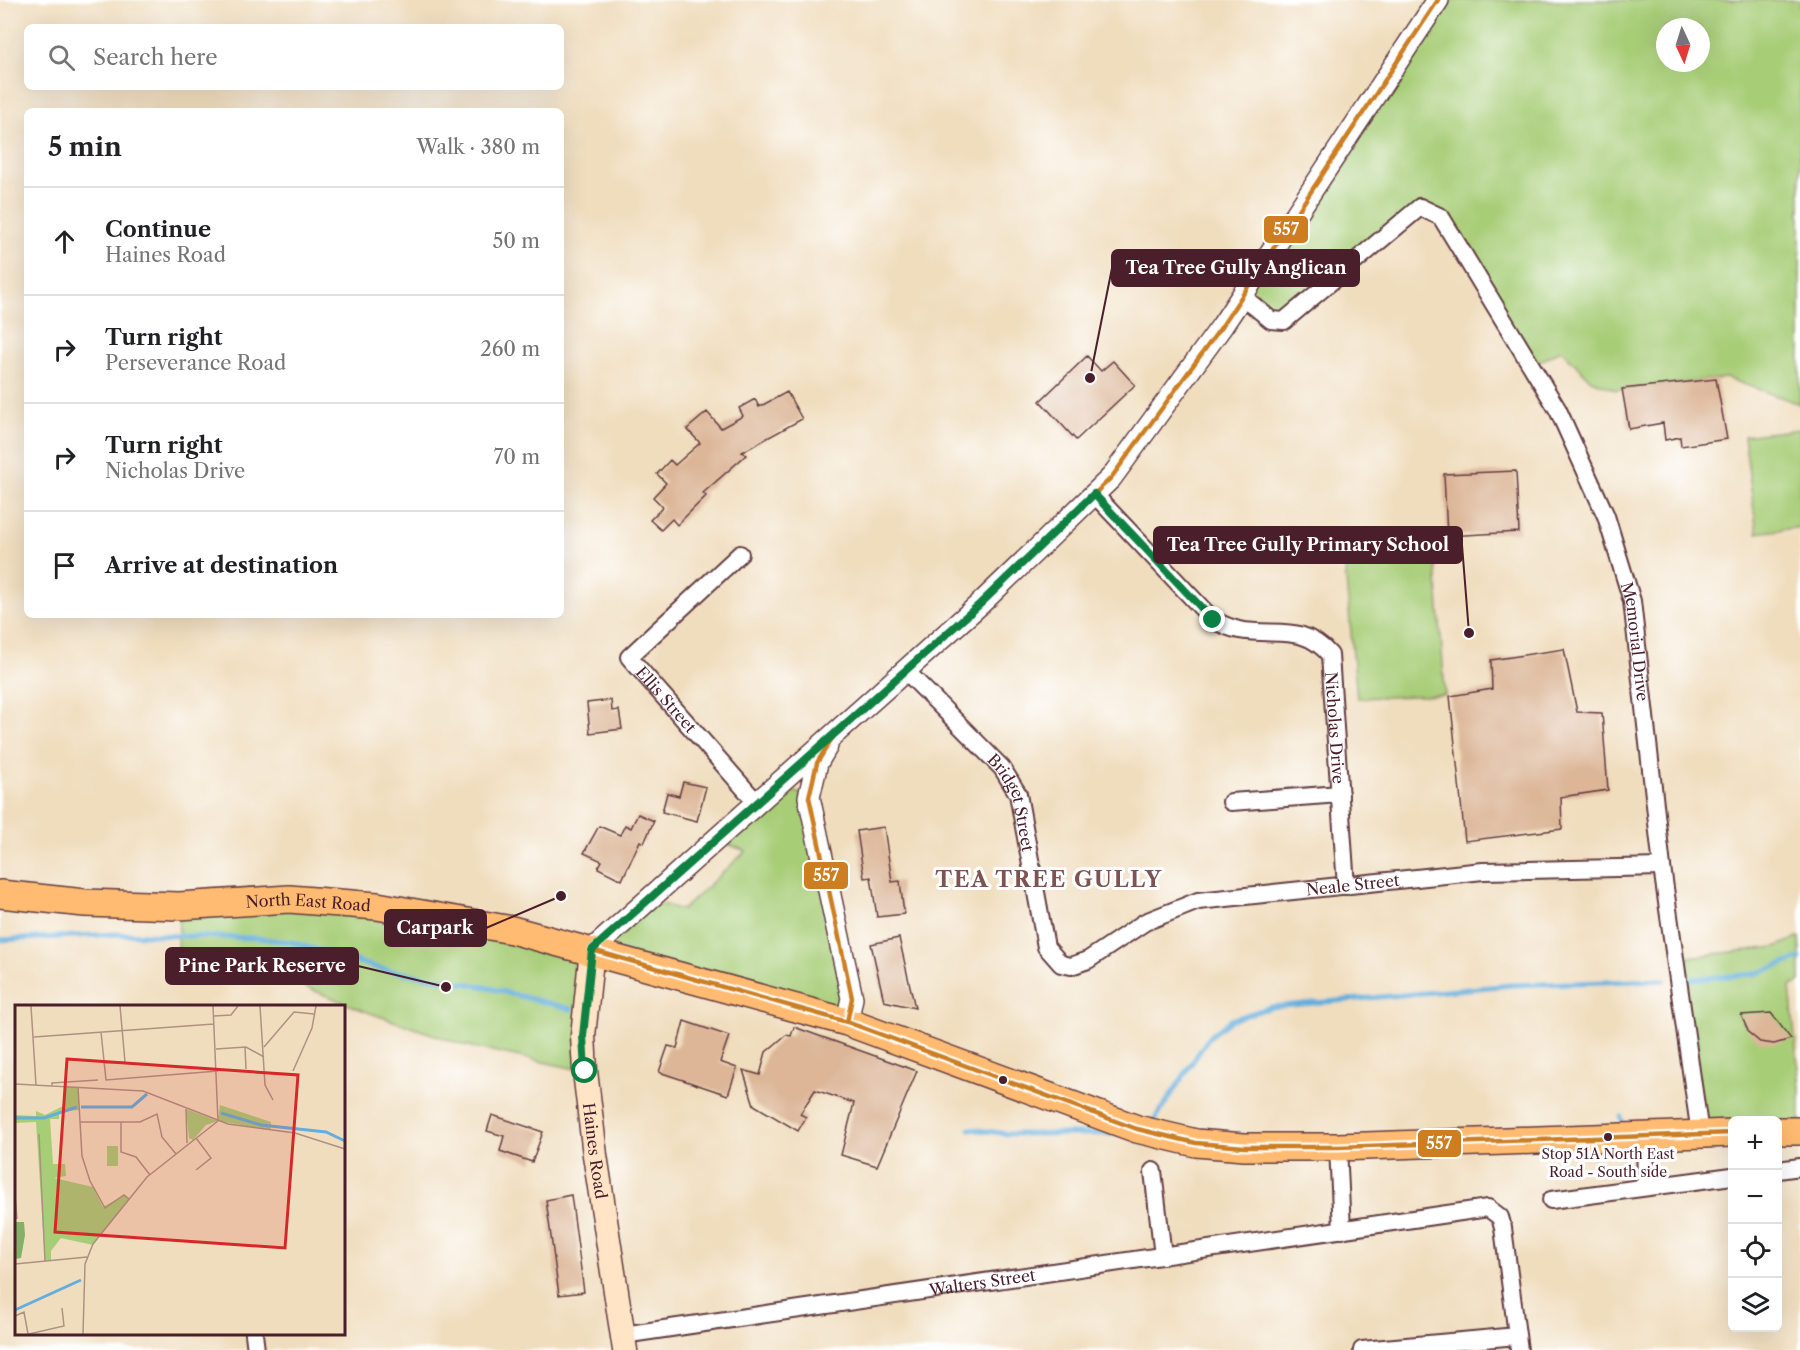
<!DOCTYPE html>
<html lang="en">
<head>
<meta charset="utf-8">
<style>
  body { margin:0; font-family:"Libre Caslon Text",serif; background:#f2f2f2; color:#202124 }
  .controls { position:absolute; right:18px; bottom:18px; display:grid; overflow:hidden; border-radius:9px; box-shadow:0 6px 24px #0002 }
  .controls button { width:54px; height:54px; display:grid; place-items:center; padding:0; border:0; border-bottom:2px solid #e0e0e0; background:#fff; color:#202124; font:30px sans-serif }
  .compass { position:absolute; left:1656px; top:18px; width:54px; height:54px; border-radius:50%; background:#fff; box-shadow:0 6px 24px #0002; rotate:176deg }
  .stop { position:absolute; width:18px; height:18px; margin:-14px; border:4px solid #0b8043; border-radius:50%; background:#fff }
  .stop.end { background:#0b8043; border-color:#fff; box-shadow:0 2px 6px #0008 }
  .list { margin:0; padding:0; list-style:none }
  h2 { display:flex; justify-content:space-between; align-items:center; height:78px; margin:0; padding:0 24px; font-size:26px }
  h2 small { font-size:20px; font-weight:400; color:#757577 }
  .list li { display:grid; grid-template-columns:39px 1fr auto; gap:18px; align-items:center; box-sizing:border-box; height:108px; padding:0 24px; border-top:2px solid #e0e0e0 }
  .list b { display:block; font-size:22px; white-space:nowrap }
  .list p { margin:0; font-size:20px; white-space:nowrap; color:#757577 }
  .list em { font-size:20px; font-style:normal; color:#757577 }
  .icon { flex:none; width:33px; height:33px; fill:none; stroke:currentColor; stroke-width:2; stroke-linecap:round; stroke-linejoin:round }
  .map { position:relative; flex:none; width:1800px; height:1350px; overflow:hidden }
  .search { position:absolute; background:#fff; box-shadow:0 6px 24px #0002; left:24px; top:24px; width:540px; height:66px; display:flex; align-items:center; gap:15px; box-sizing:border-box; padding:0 21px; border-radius:9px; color:#757577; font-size:22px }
  .panel { position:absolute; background:#fff; box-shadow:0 6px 24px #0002; left:24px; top:108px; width:540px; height:510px; border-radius:9px }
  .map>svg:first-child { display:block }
  .green { fill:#a7cd77; stroke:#787651; stroke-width:1.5; fill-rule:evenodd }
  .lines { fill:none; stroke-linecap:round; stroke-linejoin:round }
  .stream { stroke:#63aedc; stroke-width:5 }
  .building { fill:#dcb697 }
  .minor-casing { stroke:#633c41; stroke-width:20 }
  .tertiary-casing { stroke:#633c41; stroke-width:24 }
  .secondary-casing { stroke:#633c41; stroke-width:27 }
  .primary-casing { stroke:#633c41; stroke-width:30 }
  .minor { stroke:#fff; stroke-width:16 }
  .tertiary { stroke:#fff; stroke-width:21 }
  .secondary { stroke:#ffe4c6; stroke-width:24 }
  .primary { stroke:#ffbb71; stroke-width:27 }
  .bus-1-casing { stroke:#fff; stroke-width:9 }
  .bus-1 { stroke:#cd7e21; stroke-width:4.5 }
  .route { stroke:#0b8043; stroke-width:8 }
  .bus-dot { fill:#4a1f2b; stroke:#fff; stroke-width:2 }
  .labels { text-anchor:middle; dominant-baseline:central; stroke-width:6; stroke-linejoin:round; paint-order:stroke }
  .bus-label { font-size:14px; fill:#4a1f2b; stroke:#fff }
  .street-label { font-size:16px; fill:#4a1f2b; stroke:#fff }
  .district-label { font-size:22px; font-weight:bold; letter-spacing:1.5px; fill:#7d5451; stroke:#fff }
  .inset-river { fill:none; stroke:#63aedc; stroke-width:3 }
  .inset-road { fill:none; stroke:#ae9183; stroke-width:1.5 }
  .view { fill:#d62828; fill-opacity:0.15; stroke:#d62828; stroke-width:3 }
  .inset-edge { fill:none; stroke:#4a1f2b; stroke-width:3 }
  .leader { fill:none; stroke:#4a1f2b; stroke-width:2 }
  .callout-dot { fill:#4a1f2b; stroke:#fff; stroke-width:2 }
  .callout { fill:#4a1f2b; stroke:#4a1f2b; stroke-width:2 }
  .callout-label { font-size:18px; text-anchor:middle; font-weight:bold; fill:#fff }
  .line-badge { stroke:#fff; stroke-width:2 }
  .badge-label { font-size:16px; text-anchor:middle; font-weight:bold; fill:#fff }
</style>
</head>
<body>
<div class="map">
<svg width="1800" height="1350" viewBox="0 0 1800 1350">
  <rect width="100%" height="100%" fill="#fff"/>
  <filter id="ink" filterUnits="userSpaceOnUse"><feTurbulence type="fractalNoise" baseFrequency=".0167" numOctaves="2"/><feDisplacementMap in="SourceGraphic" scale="12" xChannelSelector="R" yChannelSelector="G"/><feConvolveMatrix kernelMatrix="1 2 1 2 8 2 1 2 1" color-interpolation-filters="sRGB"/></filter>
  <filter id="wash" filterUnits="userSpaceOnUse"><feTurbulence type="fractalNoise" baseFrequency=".008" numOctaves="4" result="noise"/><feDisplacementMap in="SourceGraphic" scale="24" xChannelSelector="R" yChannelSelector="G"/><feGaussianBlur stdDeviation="1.35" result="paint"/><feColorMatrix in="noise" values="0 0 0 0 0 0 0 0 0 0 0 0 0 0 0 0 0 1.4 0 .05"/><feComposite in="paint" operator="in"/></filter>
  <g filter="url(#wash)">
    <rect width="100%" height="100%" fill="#f0ddbe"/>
    <path class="green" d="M 1442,0 L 1800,0 L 1800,404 L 1726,378 L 1616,390 L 1591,380 L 1561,350 L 1532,366 L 1441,217 L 1420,207 L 1284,321 L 1242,296 ZM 1665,27 L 1701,27 L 1701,63 L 1665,63 Z
      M 1800,429 L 1800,527 L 1757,533 L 1744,436 Z
      M 1434,536 L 1445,695 L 1357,698 L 1343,546 Z
      M 778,785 L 809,797 L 847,1022 L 592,950 L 585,1071 L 464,1045 L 370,1013 L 285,979 L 178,967 L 179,906 L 289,899 L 592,950 L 648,900 L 682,910 L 746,851 L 716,840 Z
      M 1800,937 L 1800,982 L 1790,987 L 1800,1088 L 1800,1131 C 1762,1113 1738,1118 1700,1134 L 1680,958 L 1775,947 Z"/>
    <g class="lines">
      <path class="stream" d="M 0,940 L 115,934 L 257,938 L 291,942 L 381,969 L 481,986 L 571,1009
        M 1692,979 L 1755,974 L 1800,958
        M 1621,1117 L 1622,1121
        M 1154,1121 L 1209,1037 L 1231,1020 L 1271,1007 L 1511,985 L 1664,980
        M 970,1129 L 1008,1134 L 1118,1134
        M 1623,1152 L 1623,1156"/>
    </g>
    <g id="blocks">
      <path class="building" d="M 1087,356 L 1101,371 L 1113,361 L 1135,385 L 1076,440 L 1040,401 Z
        M 1716,379 L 1727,439 L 1681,446 L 1680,437 L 1665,440 L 1663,423 L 1629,429 L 1622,389 Z
        M 787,392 L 802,419 L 742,452 L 746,455 L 703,493 L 706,496 L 677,525 L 672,519 L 661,530 L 650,520 L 663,507 L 653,497 L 666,483 L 657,474 L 670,460 L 675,465 L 700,443 L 687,429 L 707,412 L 721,428 L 743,416 L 739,408 L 755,399 L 759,407 Z
        M 1516,471 L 1519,532 L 1447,536 L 1444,474 Z
        M 1564,649 L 1577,712 L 1602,713 L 1608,790 L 1561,797 L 1562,829 L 1465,841 L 1450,696 L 1492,689 L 1491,660 Z
        M 611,700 L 612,711 L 619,710 L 622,729 L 590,733 L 587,703 Z
        M 683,782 L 706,787 L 697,821 L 662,812 L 667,793 L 679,796 Z
        M 638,814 L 654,821 L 644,843 L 640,841 L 622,880 L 598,868 L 602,861 L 584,853 L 599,826 L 620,835 L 625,825 L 631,828 Z
        M 884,827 L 892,882 L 900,881 L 904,914 L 877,917 L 871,877 L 864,878 L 857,831 Z
        M 899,938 L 915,1008 L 884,1001 L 871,944 Z
        M 1771,1013 L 1791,1039 L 1774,1044 L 1760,1042 L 1749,1033 L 1741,1015 Z
        M 684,1021 L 729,1036 L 720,1062 L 737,1068 L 728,1095 L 659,1072 L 668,1046 L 677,1048 Z
        M 794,1027 L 917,1071 L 877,1166 L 841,1155 L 854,1103 L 815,1090 L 800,1114 L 806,1117 L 798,1131 L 754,1105 L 743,1070 L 760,1075 L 766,1052 L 786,1035 L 791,1036 Z
        M 492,1115 L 543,1132 L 532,1162 L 500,1151 L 504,1136 L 487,1131 Z
        M 571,1195 L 584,1292 L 559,1295 L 546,1200 Z"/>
    </g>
  </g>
  <g filter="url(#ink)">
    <use href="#blocks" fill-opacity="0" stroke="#633c41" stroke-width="1.5"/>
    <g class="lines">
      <defs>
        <g id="minor">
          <path id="s1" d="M 1242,296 L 1271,320 L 1284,321 L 1420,207 L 1441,217 L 1558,410 L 1606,516 L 1632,601 L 1662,867 L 1700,1134"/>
          <path id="s2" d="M 1094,494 L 1213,620 C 1221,624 1230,628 1239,630 C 1275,637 1303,623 1330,655 L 1346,886"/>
          <path id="s3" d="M 740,554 L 629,657 L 757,803"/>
          <path id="s4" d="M 905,670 L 1002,768 L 1018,794 L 1046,947 L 1061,964 L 1071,966 L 1088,960 L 1145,922 L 1198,901 L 1483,871 L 1662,867"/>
          <path d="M 1231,802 L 1340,794"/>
          <path d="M 1645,1136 L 1646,1187"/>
          <path d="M 1338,1147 L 1342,1230"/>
          <path d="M 1778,1170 L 1800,1167"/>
          <path d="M 1153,1171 L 1163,1256"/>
          <path d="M 1551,1200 L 1732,1176"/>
          <path d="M 254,1334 L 256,1350"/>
          <path id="s5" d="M 623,1335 L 1488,1208 L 1500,1217 L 1503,1228 L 1519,1350"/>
          <path d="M 1362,1350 L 1517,1336"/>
        </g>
        <path id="tertiary" d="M 827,746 L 817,763 L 809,797 L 852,998 L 847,1022
          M 592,950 L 980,604 L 1111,478 L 1222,326 L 1438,0"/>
        <g id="secondary">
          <path id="s6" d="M 592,950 L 583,1036 L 585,1071 L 595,1155 L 625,1350"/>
        </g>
        <g id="primary">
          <path id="s7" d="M 0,894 L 85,903 L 179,906 L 289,899 L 377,906 L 512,930 L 847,1022 L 1137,1129 L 1196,1143 L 1244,1147 L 1338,1147 L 1732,1133"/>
          <path d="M 1778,1131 L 1800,1131"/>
        </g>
      </defs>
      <use href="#minor" class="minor-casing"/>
      <use href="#tertiary" class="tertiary-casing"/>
      <use href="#secondary" class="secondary-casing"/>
      <use href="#primary" class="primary-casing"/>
      <use href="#minor" class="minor"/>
      <use href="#tertiary" class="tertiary"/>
      <use href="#secondary" class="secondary"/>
      <use href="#primary" class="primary"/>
      <defs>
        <path id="bus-1" d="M 835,733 L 817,763 L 809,797 L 852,998 L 847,1022
          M 592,950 L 980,604 L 1111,478 L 1222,326 L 1438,0
          M 592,950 L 847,1022 L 1137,1129 L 1196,1143 L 1244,1147 L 1338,1147 L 1732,1133"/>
      </defs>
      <use href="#bus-1" class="bus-1-casing"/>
      <use href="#bus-1" class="bus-1"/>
    </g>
  </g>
  <g class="lines" filter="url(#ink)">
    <path class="route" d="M 585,1071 L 583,1036 L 592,950 L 980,604 L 1094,494 L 1213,620"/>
  </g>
  <g class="bus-dot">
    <circle cx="1003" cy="1080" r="5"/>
    <circle cx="1608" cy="1137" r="5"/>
  </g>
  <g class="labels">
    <g class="bus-label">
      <text x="1608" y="1154">Stop 51A North East<tspan x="1608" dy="18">Road - South side</tspan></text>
    </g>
    <g class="street-label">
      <text stroke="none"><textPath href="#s1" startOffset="723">Memorial Drive</textPath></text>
      <text stroke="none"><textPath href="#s3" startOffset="208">Ellis Street</textPath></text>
      <text stroke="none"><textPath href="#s2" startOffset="372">Nicholas Drive</textPath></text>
      <text stroke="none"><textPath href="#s4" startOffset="174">Bridget Street</textPath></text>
      <text stroke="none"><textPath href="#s4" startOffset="656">Neale Street</textPath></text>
      <text stroke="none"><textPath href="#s7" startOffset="309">North East Road</textPath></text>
      <text stroke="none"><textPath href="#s6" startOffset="202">Haines Road</textPath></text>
      <text stroke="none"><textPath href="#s5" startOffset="363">Walters Street</textPath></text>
    </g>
    <g class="district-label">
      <text x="1049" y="879">TEA TREE GULLY</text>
    </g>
  </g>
  <g transform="translate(15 1005)">
    <rect width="330" height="330" fill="#f0ddbe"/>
    <path d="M 50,82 L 63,82 L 64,105 L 52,106 L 44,108 L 44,114 L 35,114 L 38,159 L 50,159 L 51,171 L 39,173 L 78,182 L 88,202 L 109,190 L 114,194 L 78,240 L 46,233 L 36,246 L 36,255 L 30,256 L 21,117 L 0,118 L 0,110 L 21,111 L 21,106 L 30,110 L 50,100 ZM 205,100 L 256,117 L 256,125 L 203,116 L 191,120 L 178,135 L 174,133 L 171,104 L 203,116 ZM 92,141 L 103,141 L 103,161 L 92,161 Z" fill="#a7cd77"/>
    <path d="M 0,217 L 9,217 L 10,230 L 6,253 L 0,254 Z" fill="#85b068"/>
    <path class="inset-river" d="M 66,102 L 117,102 L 132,89M 206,108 L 246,120 L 311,127 L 330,136M 0,113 L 29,113 L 62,102M 0,305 L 66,275"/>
    <path class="inset-road" d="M 16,1 L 21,80M 198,1 L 203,116M 245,1 L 250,80 L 258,95M 199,11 L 216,10 L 223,1M 86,27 L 91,75 L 203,66M 19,32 L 199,19M 230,42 L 231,64M 249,42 L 279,7 L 299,9M 201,44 L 231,42 L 249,52M 88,58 L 110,57 L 105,1M 278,66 L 297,23 L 301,1M 0,79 L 128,86 L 213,119 L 280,128 L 330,144M 37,81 L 37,78 L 83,75M 63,82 L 67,151 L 75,176 L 90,203 L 109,190 L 114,194M 171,104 L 172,138M 65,117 L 125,117 L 142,109 L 147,132 L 161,149M 106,117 L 106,147 L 121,152 L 135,170M 24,129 L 30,256M 181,133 L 196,153 L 181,165M 0,190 L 2,214M 0,259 L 72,252M 0,311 L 9,307 L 13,329M 14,329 L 49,321 L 47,303M 68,329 L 70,259 L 78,239 L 132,172 L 203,116"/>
    <path class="view" d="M 52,54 L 283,70 L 270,243 L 40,227 Z"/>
    <rect width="330" height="330" class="inset-edge"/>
  </g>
  <path class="leader" d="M1090 378L1112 268M1469 633L1462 545M561 896L486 928M446 987L358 966"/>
  <g class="callout-dot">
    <circle cx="1090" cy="378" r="6"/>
    <circle cx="1469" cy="633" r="6"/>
    <circle cx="561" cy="896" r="6"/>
    <circle cx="446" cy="987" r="6"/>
  </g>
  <g class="callout">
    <rect x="1112" y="250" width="247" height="36" rx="6"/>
    <rect x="1154" y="527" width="308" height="36" rx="6"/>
    <rect x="385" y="910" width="101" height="36" rx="6"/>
    <rect x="166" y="948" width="192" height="36" rx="6"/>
  </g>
  <g class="callout-label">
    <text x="1236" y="274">Tea Tree Gully Anglican</text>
    <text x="1308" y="551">Tea Tree Gully Primary School</text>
    <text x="435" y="934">Carpark</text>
    <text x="262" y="972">Pine Park Reserve</text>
  </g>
  <g class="line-badge">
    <rect x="1263" y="215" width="46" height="29" rx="6" fill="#cd7e21"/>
    <rect x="803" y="861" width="46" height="29" rx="6" fill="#cd7e21"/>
    <rect x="1417" y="1129" width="45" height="29" rx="6" fill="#cd7e21"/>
  </g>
  <g class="badge-label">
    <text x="1286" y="235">557</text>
    <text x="826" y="881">557</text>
    <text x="1439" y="1149">557</text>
  </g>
</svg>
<div class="controls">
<button>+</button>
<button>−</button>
<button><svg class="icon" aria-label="locate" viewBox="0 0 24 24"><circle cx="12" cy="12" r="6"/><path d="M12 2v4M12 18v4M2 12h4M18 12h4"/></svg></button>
<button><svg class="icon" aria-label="layers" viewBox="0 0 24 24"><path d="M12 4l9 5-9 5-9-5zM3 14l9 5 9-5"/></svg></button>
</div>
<svg class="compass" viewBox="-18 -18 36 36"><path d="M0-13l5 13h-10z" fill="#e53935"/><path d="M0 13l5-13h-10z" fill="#757577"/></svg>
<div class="stop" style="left:585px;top:1071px"></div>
<div class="stop end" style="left:1213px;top:620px"></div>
<div class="search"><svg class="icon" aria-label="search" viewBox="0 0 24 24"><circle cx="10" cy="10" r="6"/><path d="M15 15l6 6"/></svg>Search here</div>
<section class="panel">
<h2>5 min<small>Walk · 380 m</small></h2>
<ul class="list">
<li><svg class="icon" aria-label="ahead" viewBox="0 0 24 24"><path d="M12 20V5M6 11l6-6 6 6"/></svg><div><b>Continue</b><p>Haines Road</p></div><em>50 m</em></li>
<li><svg class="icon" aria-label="right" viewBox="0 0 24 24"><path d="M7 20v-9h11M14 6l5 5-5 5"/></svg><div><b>Turn right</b><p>Perseverance Road</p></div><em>260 m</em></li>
<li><svg class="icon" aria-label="right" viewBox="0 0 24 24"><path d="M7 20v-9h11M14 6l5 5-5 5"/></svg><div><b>Turn right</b><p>Nicholas Drive</p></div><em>70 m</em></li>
<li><svg class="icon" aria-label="arrive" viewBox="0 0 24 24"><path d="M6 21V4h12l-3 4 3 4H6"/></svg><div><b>Arrive at destination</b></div></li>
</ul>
</section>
</div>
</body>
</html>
